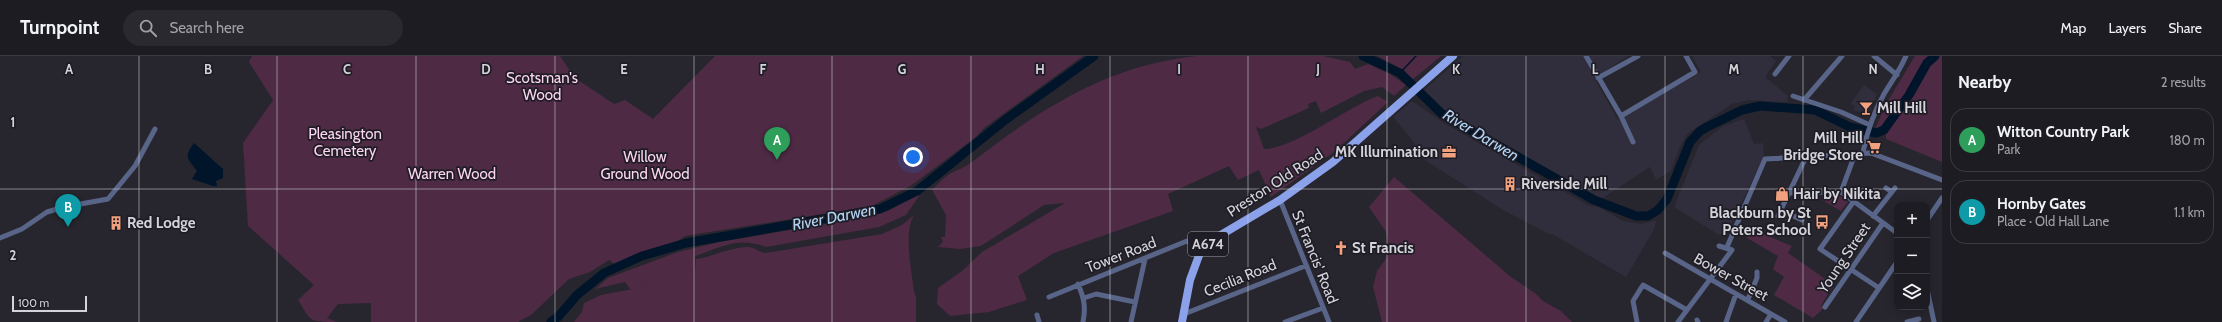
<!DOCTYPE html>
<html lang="en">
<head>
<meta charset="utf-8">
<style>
  body { margin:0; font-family:Cabin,sans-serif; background:#2a292f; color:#f1f3f6 }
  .controls { position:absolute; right:12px; bottom:12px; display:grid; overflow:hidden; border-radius:8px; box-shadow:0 2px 10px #0003 }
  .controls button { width:36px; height:36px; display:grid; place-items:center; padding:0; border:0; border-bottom:1px solid #3b3a40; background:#1d1c22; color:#f1f3f6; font:20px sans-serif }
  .scale { position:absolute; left:12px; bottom:10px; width:75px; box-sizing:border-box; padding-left:4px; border:2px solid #d4d3d9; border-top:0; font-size:11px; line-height:14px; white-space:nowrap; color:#d4d3d9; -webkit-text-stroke:3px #1e1c25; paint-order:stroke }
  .you { position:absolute; left:913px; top:101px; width:14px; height:14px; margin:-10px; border:3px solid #fff; border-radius:50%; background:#1a73e8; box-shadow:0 0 0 6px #1a73e833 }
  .badge { display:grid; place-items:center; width:26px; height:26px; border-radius:50%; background:#2563eb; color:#fff; font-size:13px; font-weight:700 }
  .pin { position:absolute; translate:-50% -33px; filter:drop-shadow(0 1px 2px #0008) }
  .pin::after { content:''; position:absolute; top:21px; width:14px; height:12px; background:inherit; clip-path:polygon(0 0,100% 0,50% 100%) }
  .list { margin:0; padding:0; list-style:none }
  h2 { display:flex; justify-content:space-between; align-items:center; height:52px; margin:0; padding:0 16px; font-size:17px }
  h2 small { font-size:13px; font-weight:400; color:#a0a1a5 }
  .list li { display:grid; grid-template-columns:26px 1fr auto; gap:12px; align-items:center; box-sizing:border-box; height:64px; margin:0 8px 8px; padding:0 8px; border:1px solid #3b3a40; border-radius:16px }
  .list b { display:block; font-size:15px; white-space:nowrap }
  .list p { margin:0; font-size:13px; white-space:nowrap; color:#a0a1a5 }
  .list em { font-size:13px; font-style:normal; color:#a0a1a5 }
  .icon { flex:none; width:22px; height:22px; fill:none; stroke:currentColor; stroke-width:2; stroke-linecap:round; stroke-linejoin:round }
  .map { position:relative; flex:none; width:1942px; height:266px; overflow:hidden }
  header { display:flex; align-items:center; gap:24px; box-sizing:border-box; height:56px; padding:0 20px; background:#1d1c22; border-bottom:1px solid #3b3a40 }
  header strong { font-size:19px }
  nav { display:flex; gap:22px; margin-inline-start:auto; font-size:14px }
  .search { width:280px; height:36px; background:#2a292f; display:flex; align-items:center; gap:10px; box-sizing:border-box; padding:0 14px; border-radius:22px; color:#a0a1a5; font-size:15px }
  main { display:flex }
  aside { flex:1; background:#1d1c22 }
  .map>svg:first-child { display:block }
  .built { fill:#302d3c }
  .green { fill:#4e2a45 }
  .water { fill:#00142a }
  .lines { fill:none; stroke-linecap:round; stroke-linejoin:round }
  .stream { stroke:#00142a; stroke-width:1.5 }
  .river { stroke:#00142a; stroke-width:9 }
  .street { stroke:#596588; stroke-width:5 }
  .primary { stroke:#8ba2ea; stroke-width:8 }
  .grid { fill:none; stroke:#d4d3d9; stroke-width:1; stroke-opacity:0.55 }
  .labels { text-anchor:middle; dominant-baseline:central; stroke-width:3.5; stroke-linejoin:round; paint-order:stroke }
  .shield { fill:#1e1c25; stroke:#9d9ca3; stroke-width:1 }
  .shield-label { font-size:14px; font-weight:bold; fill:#d4d3d9 }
  .park-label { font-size:15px; fill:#fed5f1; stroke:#1e1c25 }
  .poi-label { font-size:15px; font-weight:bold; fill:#d4d3d9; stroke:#1e1c25; text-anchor:start }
  .street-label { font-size:15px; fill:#d4d3d9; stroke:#1e1c25 }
  .water-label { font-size:16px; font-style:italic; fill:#b1d3f3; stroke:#1e1c25 }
  .grid-label { font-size:13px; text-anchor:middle; font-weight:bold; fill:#d4d3d9; stroke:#1e1c25; stroke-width:3.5; stroke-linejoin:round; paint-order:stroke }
</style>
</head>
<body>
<header>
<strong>Turnpoint</strong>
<div class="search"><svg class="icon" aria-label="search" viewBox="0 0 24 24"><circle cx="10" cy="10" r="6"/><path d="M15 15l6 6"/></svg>Search here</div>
<nav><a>Map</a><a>Layers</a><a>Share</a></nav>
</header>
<main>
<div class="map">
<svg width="1942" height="266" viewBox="0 0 1942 266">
  <rect width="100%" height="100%" fill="#27262e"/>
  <path class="built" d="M 1463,0 L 1628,0 L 1594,22 L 1618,64 L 1701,16 L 1692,0 L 1770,0 L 1776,5 L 1765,21 L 1788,40 L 1787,46 L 1749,44 L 1732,48 L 1687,78 L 1679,93 L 1671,115 L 1656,124 L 1650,111 L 1601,143 L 1443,53 L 1424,37 L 1423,35 Z
    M 1864,29 L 1877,38 L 1868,59 L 1853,54 L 1855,50 L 1850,48 Z
    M 1412,45 L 1444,67 L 1588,149 L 1599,151 L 1623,165 L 1641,168 L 1657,164 L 1653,175 L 1626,221 L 1552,178 L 1549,178 L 1503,154 L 1417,99 L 1413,85 L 1393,61 Z
    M 1744,63 L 1754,88 L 1763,87 L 1764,100 L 1728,175 L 1719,179 L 1674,151 L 1699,89 L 1723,70 Z"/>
  <path class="green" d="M 252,0 L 560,0 L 575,22 L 614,48 L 625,44 L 653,63 L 715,0 L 1083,0 L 984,72 L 976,81 L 912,129 L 872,150 L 685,180 L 677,186 L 615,208 L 609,204 L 590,216 L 569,223 L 531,259 L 518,266 L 371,266 L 371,247 L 338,248 L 327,262 L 337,266 C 308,266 312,266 298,244 L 314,229 L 248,170 L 243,87 L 273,44 L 249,6 Z
    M 1197,0 L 1323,0 L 1350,6 L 1355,13 L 1368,8 L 1390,18 L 1406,29 L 1394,40 L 1382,31 L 1364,35 L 1321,57 L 1316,45 L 1308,48 L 1309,52 L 1261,73 L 1256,71 L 1264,93 C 1294,93 1347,51 1378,40 L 1388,46 L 1334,96 L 1271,141 L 1259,114 L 1238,124 L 1229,110 L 1168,138 L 1173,155 L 1054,197 L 1018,220 L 1027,244 L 989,256 L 950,260 L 937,248 L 938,232 L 962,215 L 982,196 L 1065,147 L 1044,149 L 981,190 L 960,193 L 938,191 L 943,186 L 941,181 L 945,181 L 946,159 L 932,134 C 937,129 942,123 948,119 C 956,114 963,113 972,106 C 1041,53 1107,9 1197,0 Z
    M 1378,0 L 1441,0 L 1412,24 L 1399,12 Z
    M 1915,0 L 1942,0 L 1942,106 L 1886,83 L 1886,79 L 1875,75 L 1878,74 L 1875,73 L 1886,48 Z
    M 1394,121 L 1511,221 L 1535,237 L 1543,245 L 1561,255 L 1572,266 L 1382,266 L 1373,231 L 1377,215 L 1390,197 L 1386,176 L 1369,151 Z
    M 919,138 L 919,140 L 906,159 L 879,171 L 766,191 C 737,180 722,191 695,200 L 696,217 L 645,231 L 696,217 L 696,203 C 713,201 730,191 748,191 C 755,191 759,197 766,197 L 882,178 L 902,169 L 914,159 C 903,177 912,215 914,236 L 916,241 L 916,266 L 574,266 L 582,256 L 584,247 L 601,239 L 633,233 L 630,233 L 625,226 L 595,233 L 608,222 L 678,196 L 719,186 L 861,162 L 888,155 Z
    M 1837,138 L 1848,146 L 1841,155 L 1822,144 L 1823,139 Z
    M 1751,173 L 1792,190 L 1788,197 L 1831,227 L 1832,231 L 1821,250 L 1824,252 L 1813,262 L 1774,239 L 1784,221 L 1773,213 L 1778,200 L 1747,182 Z"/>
  <path class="water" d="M 194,87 L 223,113 L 223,122 L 216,125 L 217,130 L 213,130 L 192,123 L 197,115 C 188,102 183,102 194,87 Z"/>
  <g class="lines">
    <path class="stream" d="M 1400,17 L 1416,0"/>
    <path class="river" d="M 1363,0 L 1400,17 L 1442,58 L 1594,144 L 1636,160 L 1648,160 L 1658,154 L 1667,143 L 1690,86 L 1700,75 L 1707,71 L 1742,54 L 1760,50 L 1815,54 L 1850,71 L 1876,77 L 1884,74 L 1909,39 L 1927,7 L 1935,0
      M 551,266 L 558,261 L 577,239 L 604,217 L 642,200 L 686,187 L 880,153 L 917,135 L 1005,64 L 1094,0"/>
    <path class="street" d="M 1586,0 L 1621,60 L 1633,86
      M 1874,0 L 1897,19
      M 1775,18 L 1789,0
      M 1598,22 L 1638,0
      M 1793,40 L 1841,56 L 1870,69
      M 1804,44 L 1842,0
      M 1621,60 L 1695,16 L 1686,0
      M 1863,96 C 1867,76 1874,56 1884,38 C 1892,25 1900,14 1906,0
      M 1886,132 L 1892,136
      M 1841,136 L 1855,98
      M 1790,137 L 1841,136 L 1897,177
      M 1280,144 L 1329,266
      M 1854,145 L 1820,193 L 1879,232
      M 1781,154 L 1802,164
      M 1778,160 L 1806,101
      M 1873,160 L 1895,132
      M 1927,164 L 1942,142
      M 0,182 L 22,173 L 47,156 L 64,151 L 108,143 L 135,110 L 155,73
      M 1727,191 L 1765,103 L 1871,97 L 1942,124
      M 1665,197 L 1785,266
      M 1078,228 C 1084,242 1086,251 1083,266
      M 1927,233 L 1934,266
      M 1049,241 L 1187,185 L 1201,194
      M 1084,242 L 1096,238 L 1135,246
      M 1748,243 L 1757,222 L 1757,216
      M 1825,251 L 1883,167
      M 1184,258 L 1305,210
      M 1037,259 L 1039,266
      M 1697,264 L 1698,266
      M 1131,266 L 1145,203
      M 1285,266 L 1323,252
      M 1637,266 L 1633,245 L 1643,229 L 1687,254
      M 1678,266 L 1732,194 L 1719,190
      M 1726,266 L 1736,238
      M 1766,266 L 1771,258
      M 1856,266 L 1897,206
      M 1907,266 L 1919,263"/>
    <path class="primary" d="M 1182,266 L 1190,224 L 1201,194 L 1214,183 L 1280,144 L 1333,106 L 1453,0"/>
  </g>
  <path class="grid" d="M 139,0 L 139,266M 277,0 L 277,266M 416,0 L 416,266M 555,0 L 555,266M 694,0 L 694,266M 832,0 L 832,266M 971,0 L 971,266M 1110,0 L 1110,266M 1248,0 L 1248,266M 1387,0 L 1387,266M 1526,0 L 1526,266M 1665,0 L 1665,266M 1803,0 L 1803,266M 0,133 L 1942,133"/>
  <defs>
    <symbol id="bar-bare" viewBox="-9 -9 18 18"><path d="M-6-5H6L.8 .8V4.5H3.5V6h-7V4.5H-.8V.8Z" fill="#f1a17d" stroke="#1e1c25" stroke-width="2.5" paint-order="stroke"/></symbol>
    <symbol id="supermarket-bare" viewBox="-9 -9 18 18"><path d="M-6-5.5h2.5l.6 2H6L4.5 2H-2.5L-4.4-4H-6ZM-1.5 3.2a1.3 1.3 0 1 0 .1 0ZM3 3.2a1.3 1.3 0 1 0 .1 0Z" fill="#f1a17d" stroke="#1e1c25" stroke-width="2.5" paint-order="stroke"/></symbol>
    <symbol id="office-bare" viewBox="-9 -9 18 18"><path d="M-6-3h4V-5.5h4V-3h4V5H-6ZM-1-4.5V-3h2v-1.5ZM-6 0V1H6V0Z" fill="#f1a17d" stroke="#1e1c25" stroke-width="2.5" paint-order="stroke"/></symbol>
    <symbol id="building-bare" viewBox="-9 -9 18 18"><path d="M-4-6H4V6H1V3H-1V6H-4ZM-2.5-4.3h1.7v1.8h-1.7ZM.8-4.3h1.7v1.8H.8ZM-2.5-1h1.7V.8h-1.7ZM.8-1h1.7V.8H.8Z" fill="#f1a17d" stroke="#1e1c25" stroke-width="2.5" paint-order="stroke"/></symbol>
    <symbol id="shop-bare" viewBox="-9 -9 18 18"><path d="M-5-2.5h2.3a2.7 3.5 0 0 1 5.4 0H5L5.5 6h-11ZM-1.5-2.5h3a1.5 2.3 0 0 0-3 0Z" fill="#f1a17d" stroke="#1e1c25" stroke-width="2.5" paint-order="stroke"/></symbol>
    <symbol id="bus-bare" viewBox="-9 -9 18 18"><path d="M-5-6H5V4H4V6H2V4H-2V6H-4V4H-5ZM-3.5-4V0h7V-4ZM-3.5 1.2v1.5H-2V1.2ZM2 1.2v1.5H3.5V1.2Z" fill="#f1a17d" stroke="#1e1c25" stroke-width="2.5" paint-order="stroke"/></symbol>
    <symbol id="church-bare" viewBox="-9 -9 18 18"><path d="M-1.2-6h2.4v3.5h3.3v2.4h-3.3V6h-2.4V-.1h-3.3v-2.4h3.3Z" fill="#f1a17d" stroke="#1e1c25" stroke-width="2.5" paint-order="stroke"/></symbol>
  </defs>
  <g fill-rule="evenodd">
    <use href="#bar-bare" x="1856" y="42" width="20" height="20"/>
    <use href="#supermarket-bare" x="1864" y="81" width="20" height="20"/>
    <use href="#office-bare" x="1439" y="86" width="20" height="20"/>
    <use href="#building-bare" x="1500" y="118" width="20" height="20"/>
    <use href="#shop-bare" x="1772" y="128" width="20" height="20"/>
    <use href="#bus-bare" x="1812" y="156" width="20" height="20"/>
    <use href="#building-bare" x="106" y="157" width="20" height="20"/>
    <use href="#church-bare" x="1331" y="182" width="20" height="20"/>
  </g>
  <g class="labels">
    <rect class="shield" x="1188" y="176" width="40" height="24" rx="3"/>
    <g class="shield-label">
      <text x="1208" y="188">A674</text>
    </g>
    <g class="park-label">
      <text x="542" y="22">Scotsman's<tspan x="542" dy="17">Wood</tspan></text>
      <text x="345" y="78">Pleasington<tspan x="345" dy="17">Cemetery</tspan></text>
      <text x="645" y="101">Willow<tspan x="645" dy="17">Ground Wood</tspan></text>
      <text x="452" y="118">Warren Wood</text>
    </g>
    <g class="poi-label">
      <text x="1877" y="52">Mill Hill</text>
      <text x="1863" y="82" text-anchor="end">Mill Hill<tspan x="1863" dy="17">Bridge Store</tspan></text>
      <text x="1438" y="96" text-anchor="end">MK Illumination</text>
      <text x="1521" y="128">Riverside Mill</text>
      <text x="1793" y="138">Hair by Nikita</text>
      <text x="1811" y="157" text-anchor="end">Blackburn by St<tspan x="1811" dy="17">Peters School</tspan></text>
      <text x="127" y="167">Red Lodge</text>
      <text x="1352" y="192">St Francis</text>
    </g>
    <g class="street-label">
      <text transform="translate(1275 127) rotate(-33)">Preston Old Road</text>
      <text transform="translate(1121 199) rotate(-21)">Tower Road</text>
      <text transform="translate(1315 201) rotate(68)">St Francis' Road</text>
      <text transform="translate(1844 202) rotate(-56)">Young Street</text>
      <text transform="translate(1731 221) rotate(29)">Bower Street</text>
      <text transform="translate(1240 222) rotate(-22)">Cecilia Road</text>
    </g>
    <g class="water-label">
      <text transform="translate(1481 79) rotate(31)">River Darwen</text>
      <text transform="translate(834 161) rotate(-11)">River Darwen</text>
    </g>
  </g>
  <g class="grid-label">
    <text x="69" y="18">A</text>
    <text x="208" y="18">B</text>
    <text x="347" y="18">C</text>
    <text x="486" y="18">D</text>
    <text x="624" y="18">E</text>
    <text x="763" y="18">F</text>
    <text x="902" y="18">G</text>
    <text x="1040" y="18">H</text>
    <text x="1179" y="18">I</text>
    <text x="1318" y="18">J</text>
    <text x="1456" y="18">K</text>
    <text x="1595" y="18">L</text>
    <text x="1734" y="18">M</text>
    <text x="1873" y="18">N</text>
    <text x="13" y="71">1</text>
    <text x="13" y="204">2</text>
  </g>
</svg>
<div class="controls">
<button>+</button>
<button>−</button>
<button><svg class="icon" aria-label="layers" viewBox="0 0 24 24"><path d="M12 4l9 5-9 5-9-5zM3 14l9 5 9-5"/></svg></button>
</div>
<div class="scale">100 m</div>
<div class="you"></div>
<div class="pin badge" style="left:777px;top:104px;background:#2e9e5b">A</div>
<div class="pin badge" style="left:68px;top:171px;background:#0f9aa8">B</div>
</div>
<aside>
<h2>Nearby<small>2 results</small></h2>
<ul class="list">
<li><span class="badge" style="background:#2e9e5b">A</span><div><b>Witton Country Park</b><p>Park</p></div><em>180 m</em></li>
<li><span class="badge" style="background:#0f9aa8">B</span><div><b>Hornby Gates</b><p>Place · Old Hall Lane</p></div><em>1.1 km</em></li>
</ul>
</aside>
</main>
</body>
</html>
